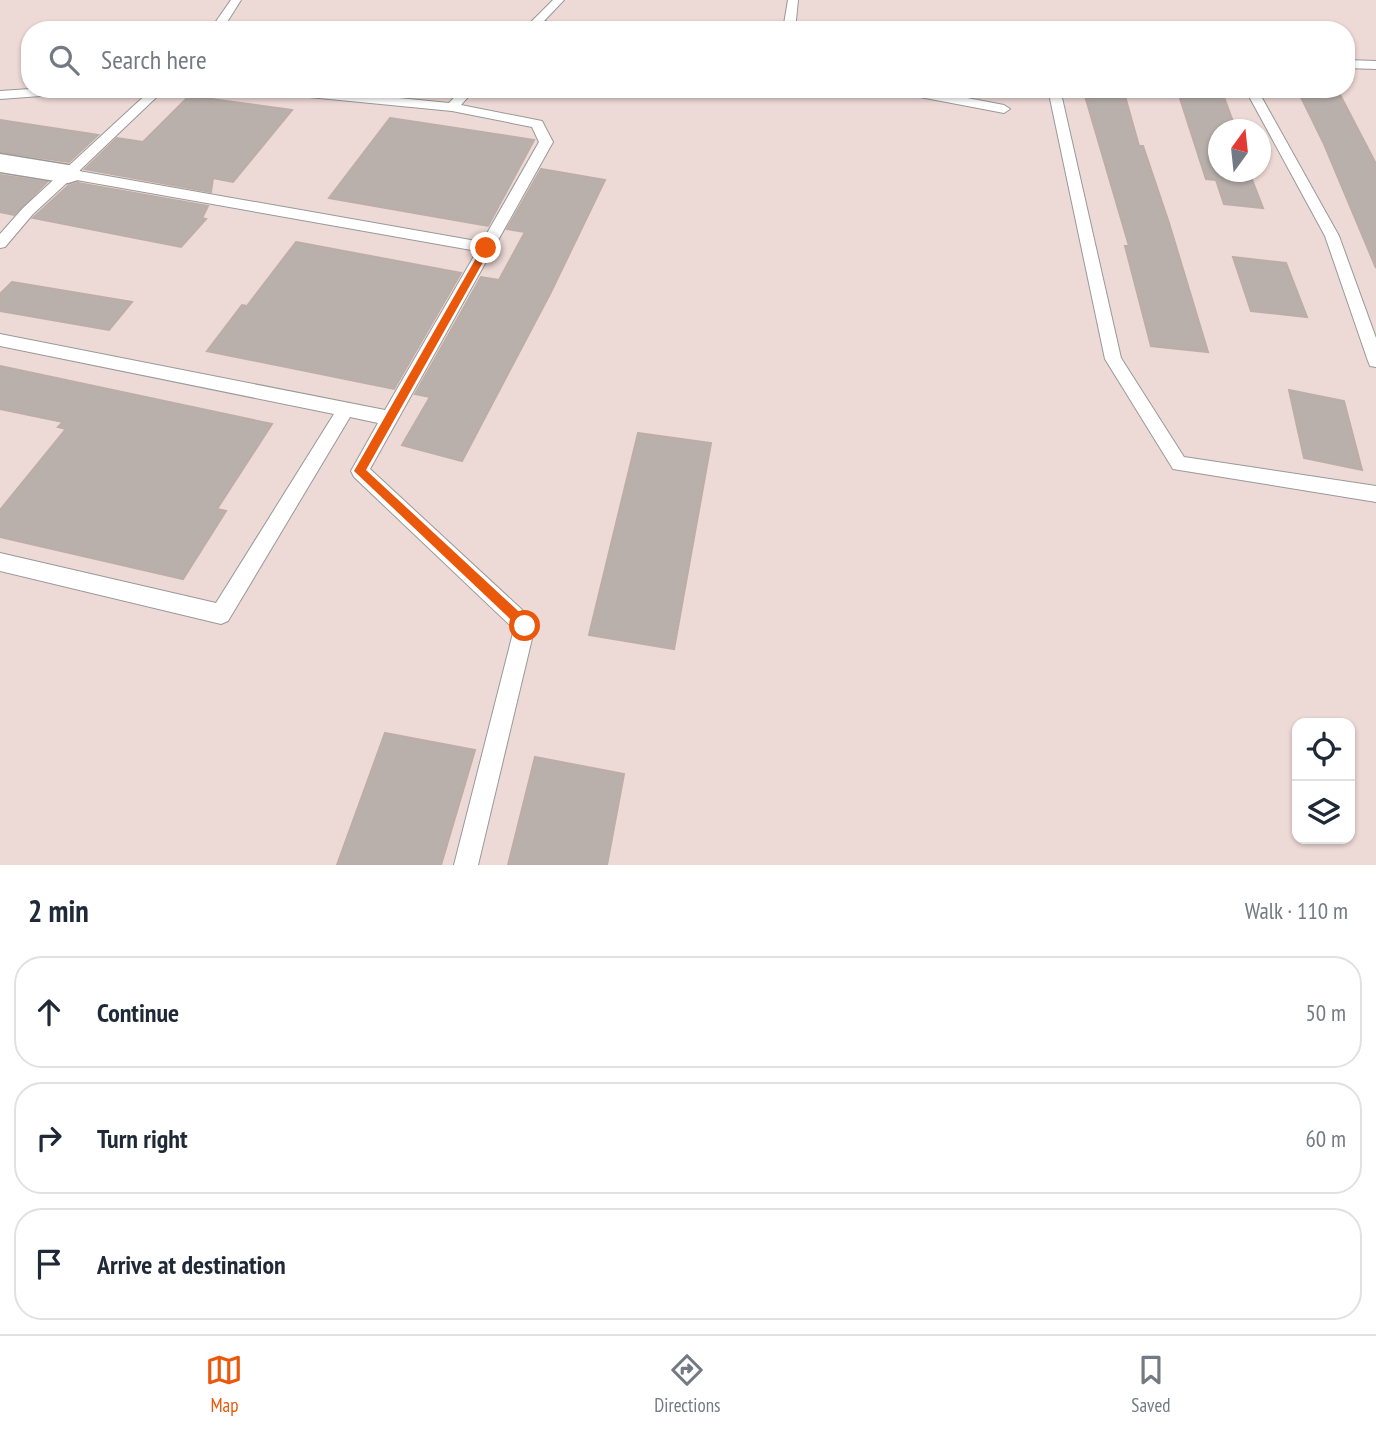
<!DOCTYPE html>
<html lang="en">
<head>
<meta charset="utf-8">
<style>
  body { margin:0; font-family:"PT Sans Narrow",sans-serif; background:#f2f2f3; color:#1f2937 }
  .controls { position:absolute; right:21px; bottom:21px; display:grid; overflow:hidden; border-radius:14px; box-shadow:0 2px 5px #0004 }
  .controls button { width:63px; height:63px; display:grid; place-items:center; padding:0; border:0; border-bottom:2px solid #e0e1e3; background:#fff; color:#1f2937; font:35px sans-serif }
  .compass { position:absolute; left:1208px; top:119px; width:63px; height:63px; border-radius:50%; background:#fff; box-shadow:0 2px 5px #0004; rotate:15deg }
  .stop { position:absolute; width:21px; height:21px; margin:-16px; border:5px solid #ea580c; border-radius:50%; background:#fff }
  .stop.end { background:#ea580c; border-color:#fff; box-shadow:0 2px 7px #0008 }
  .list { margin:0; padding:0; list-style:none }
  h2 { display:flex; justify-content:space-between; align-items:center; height:91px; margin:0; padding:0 28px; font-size:30px }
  h2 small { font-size:23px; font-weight:400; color:#747a83 }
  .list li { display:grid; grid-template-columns:46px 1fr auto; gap:21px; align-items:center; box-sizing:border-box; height:112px; margin:0 14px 14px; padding:0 14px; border:2px solid #e0e1e3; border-radius:28px }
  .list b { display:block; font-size:26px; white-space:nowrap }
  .list em { font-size:23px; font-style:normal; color:#747a83 }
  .icon { flex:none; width:38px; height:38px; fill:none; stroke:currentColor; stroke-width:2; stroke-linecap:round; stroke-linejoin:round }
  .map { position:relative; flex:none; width:1376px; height:865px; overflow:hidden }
  .search { position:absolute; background:#fff; box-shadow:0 2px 5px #0004; left:21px; right:21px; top:21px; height:77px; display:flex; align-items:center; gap:18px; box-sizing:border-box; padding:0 24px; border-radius:28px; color:#747a83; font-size:26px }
  .sheet { height:469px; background:#fff }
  nav { display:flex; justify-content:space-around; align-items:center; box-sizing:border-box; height:98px; border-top:2px solid #e0e1e3; background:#fff; font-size:19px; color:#747a83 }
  nav a { display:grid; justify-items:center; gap:4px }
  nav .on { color:#ea580c }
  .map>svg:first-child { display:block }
  .military { fill:#edd9d6; fill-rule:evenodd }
  .building { fill:#b9b0ac; stroke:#bcada6; stroke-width:2 }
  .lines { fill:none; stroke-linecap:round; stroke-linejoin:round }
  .service-casing { stroke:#999; stroke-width:2 }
  .minor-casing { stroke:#999; stroke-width:3 }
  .service { fill:#fff; fill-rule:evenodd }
  .minor { fill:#fff; fill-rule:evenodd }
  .route { fill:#ea580c }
</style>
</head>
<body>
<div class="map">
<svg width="1376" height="865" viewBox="0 0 1376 865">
  <rect width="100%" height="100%" fill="#ece8e2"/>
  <path class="military" d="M 0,0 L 1376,0 L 1376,865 L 0,865 ZM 30,30 L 1346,30 L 1346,89 L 30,89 ZM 1218,130 L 1260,130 L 1260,172 L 1218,172 ZM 1297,723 L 1350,723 L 1350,839 L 1297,839 Z"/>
  <path class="building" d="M 1083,89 L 1123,89 L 1139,146 L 1143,146 L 1169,223 L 1208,352 L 1151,346 L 1125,246 L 1129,246 Z
    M 1177,89 L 1221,89 L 1236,130 L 1219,130 L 1219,172 L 1249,172 L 1263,208 L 1224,204 L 1216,180 L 1206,179 Z
    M 1297,89 L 1337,89 L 1376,164 L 1376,268 L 1324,144 Z
    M 189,96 L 292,110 L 233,182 L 213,178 L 211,192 L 85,169 L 117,138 L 143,142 Z
    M 390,118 L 534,140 L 488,226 L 329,198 Z
    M 0,120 L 98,135 L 69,162 L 0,152 Z
    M 541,169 L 605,180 L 551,292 L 462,461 L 402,445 L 430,397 L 415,394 L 481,277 L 499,280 L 525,232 L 507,229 Z
    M 0,175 L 47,182 L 14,215 L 0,212 Z
    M 78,183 L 208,206 L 202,218 L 206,219 L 181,247 L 33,218 L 68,186 Z
    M 296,242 L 461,273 L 394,389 L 207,351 L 242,305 L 247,306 Z
    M 1233,257 L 1286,263 L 1307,317 L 1251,311 Z
    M 12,282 L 132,302 L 109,330 L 0,311 L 0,294 Z
    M 0,366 L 272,424 L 217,509 L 226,511 L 183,579 L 0,537 L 0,510 L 66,429 L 58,427 L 63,422 L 0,409 Z
    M 1289,390 L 1344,401 L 1362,470 L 1304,458 Z
    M 638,433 L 711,443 L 674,649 L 589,635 Z
    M 385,733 L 475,750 L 441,865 L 337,865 Z
    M 535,757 L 624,774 L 607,865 L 508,865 Z"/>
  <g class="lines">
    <defs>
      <path id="service" d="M 231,0 L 241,0 L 222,30 L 210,30 Z
        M 553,0 L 564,0 L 544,21 L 579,30 L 538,26 L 535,30 L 523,30 Z
        M 788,0 L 798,0 L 795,30 L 783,30 Z
        M 1346,60 L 1376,61 L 1376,69 L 1346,68 Z
        M 30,89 L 88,89 L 82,93 L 0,99 L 0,91 Z
        M 152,89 L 165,89 L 79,171 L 482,242 L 539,142 L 532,127 L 452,111 L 268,93 L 262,89 L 308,89 L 449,103 L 462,89 L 475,89 L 461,105 L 542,121 L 553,142 L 370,469 L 532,619 L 535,626 L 478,865 L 454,865 L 514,629 L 354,477 L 351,471 L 378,423 L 350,417 L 228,621 L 221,624 L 0,571 L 0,553 L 216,603 L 334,414 L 0,346 L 0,334 L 385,410 L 477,251 L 71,179 L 33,214 L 5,247 L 0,248 L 0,234 L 23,208 Z
        M 893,89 L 920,89 L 1004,105 L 1010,109 L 1004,113 L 899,93 Z
        M 1048,89 L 1060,89 L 1121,358 L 1184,457 L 1376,486 L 1376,502 L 1173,469 L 1105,359 Z
        M 1245,89 L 1257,89 L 1339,236 L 1376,338 L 1376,367 L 1370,366 L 1368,361 L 1325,236 Z"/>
      <path id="minor" d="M 0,154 L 68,165 L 78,168 L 82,174 L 78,180 L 68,183 L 0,172 Z"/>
    </defs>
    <use href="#service" class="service-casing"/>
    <use href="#minor" class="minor-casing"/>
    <use href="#service" class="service"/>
    <use href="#minor" class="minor"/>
  </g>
  <path class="route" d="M 483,246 L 491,248 L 366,470 L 530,622 L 530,631 L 525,633 L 354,471 Z"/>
</svg>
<div class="controls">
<button><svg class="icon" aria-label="locate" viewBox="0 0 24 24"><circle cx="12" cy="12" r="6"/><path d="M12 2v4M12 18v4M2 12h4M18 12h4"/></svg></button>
<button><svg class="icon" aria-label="layers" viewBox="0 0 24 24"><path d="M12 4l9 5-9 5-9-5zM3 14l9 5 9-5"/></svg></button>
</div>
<svg class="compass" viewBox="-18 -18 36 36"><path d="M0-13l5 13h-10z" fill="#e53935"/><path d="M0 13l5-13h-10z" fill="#747a83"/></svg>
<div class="stop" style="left:525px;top:626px"></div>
<div class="stop end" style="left:486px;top:248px"></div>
<div class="search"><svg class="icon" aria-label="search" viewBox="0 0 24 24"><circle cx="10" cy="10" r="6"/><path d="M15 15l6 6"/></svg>Search here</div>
</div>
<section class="sheet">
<h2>2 min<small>Walk · 110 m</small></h2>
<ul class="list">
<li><svg class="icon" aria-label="ahead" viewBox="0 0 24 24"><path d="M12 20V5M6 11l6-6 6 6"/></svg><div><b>Continue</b></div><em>50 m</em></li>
<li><svg class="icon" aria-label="right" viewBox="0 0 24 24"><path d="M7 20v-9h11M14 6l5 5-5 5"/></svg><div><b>Turn right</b></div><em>60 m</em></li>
<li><svg class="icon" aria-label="arrive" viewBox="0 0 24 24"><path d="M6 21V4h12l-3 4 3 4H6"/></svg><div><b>Arrive at destination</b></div></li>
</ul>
</section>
<nav>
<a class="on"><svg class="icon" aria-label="map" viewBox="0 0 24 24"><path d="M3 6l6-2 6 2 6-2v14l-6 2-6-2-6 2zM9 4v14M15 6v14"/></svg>Map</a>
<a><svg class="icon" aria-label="directions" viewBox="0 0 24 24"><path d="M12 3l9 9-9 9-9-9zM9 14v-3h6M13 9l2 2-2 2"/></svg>Directions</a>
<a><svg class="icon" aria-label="saved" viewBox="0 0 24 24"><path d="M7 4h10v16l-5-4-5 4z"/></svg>Saved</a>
</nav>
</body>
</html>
